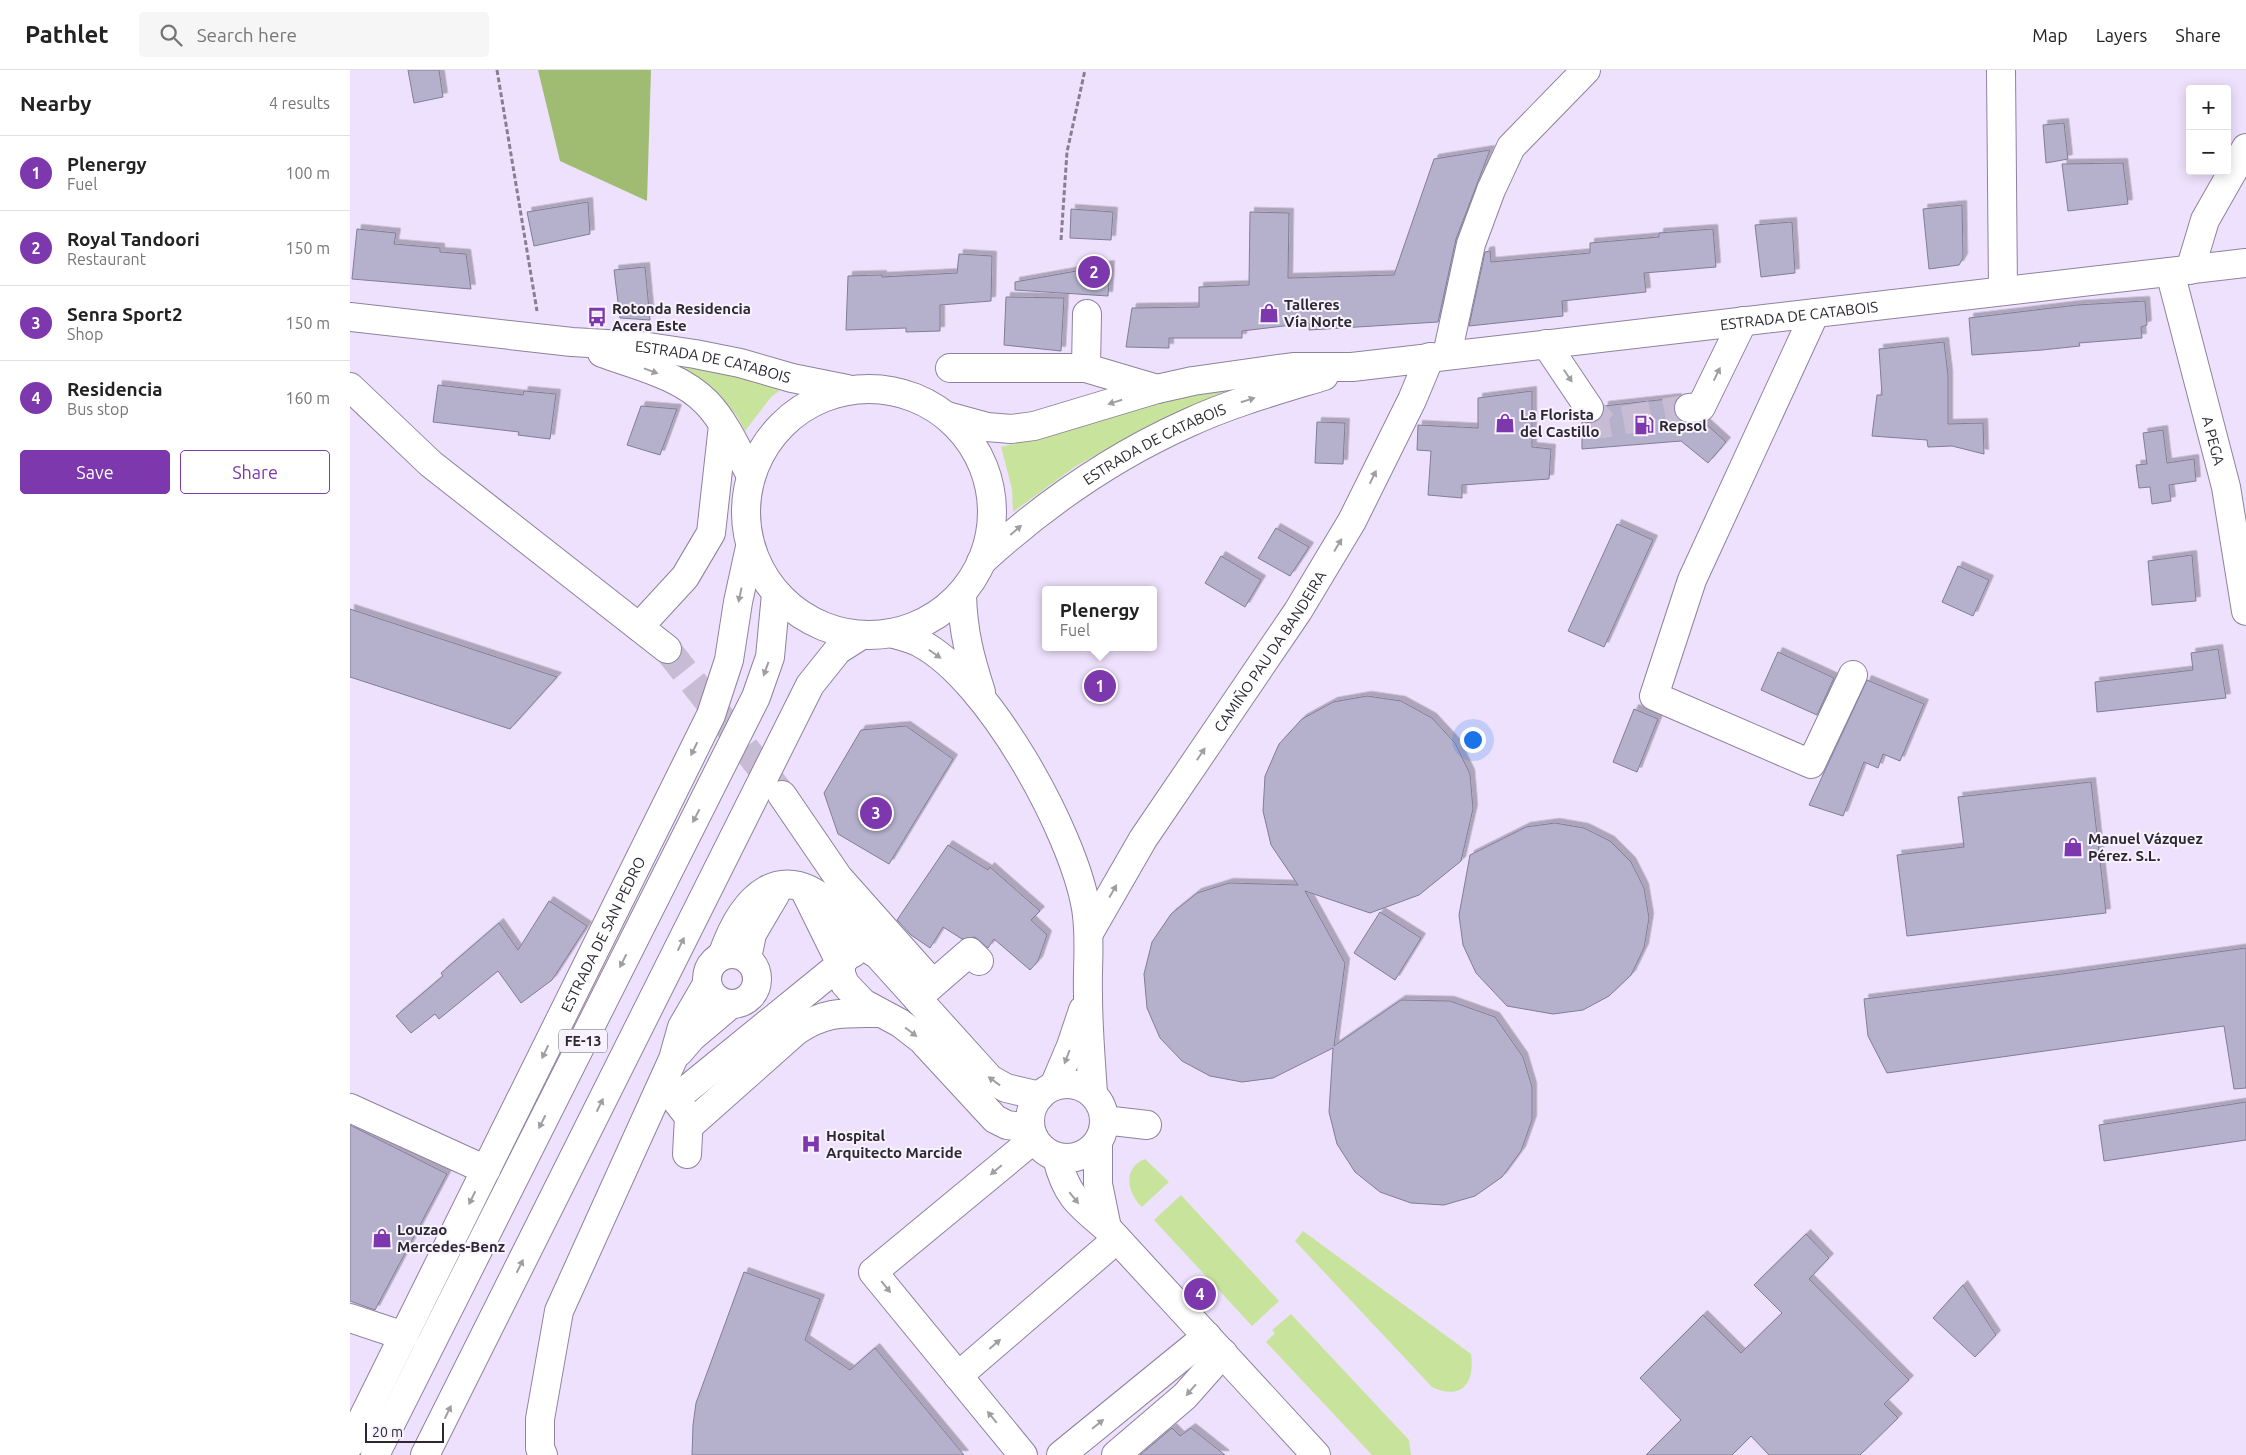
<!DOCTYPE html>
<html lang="en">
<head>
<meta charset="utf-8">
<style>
  body { margin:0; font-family:Ubuntu,sans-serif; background:#f6f6f6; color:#222 }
  .controls { position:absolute; right:15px; top:15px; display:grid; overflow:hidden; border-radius:5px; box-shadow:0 2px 12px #0003 }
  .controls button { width:45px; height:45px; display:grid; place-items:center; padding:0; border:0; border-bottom:1px solid #e0e0e0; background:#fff; color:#222; font:25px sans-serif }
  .scale { position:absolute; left:15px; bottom:12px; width:79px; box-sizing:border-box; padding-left:5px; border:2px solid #2c2731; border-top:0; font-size:14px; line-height:18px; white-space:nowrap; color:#2c2731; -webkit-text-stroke:4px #f7f2fd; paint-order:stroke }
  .you { position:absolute; left:1122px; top:669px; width:18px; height:18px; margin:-12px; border:4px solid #fff; border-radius:50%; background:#1a73e8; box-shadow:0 0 0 8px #1a73e833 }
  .badge { display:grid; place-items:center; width:32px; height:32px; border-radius:50%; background:#7c38ac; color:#fff; font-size:16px; font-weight:700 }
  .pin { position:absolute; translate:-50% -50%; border:2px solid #fff; box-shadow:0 1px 5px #0006 }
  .popup { position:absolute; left:692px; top:516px; width:115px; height:65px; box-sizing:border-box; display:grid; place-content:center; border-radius:5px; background:#fff; filter:drop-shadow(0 1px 4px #0005); font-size:16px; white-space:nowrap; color:#767676 }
  .popup b { font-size:19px; color:#222 }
  .popup::after { content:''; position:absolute; left:50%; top:100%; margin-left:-10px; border:10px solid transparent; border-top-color:#fff }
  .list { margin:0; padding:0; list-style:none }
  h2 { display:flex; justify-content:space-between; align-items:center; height:65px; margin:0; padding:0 20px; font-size:21px }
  h2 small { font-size:16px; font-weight:400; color:#767676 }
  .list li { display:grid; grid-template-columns:32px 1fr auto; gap:15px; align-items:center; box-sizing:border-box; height:75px; padding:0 20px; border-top:1px solid #e0e0e0 }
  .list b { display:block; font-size:19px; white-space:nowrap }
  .list p { margin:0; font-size:16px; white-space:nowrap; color:#767676 }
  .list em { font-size:16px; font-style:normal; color:#767676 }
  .actions { display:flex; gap:10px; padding:15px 20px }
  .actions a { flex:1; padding:11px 0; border:1px solid #7c38ac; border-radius:5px; text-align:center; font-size:18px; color:#7c38ac }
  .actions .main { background:#7c38ac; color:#fff }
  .icon { flex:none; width:28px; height:28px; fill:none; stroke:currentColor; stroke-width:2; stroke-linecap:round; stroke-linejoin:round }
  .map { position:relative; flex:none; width:1896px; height:1385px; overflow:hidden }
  header { display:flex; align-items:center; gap:30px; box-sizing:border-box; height:70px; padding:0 25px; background:#fff; border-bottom:1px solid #e0e0e0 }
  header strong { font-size:24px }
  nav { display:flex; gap:28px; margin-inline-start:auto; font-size:18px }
  .search { width:350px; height:45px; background:#f6f6f6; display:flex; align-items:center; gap:12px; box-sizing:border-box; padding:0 18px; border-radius:5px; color:#767676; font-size:19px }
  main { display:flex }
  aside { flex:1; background:#fff }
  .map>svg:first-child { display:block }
  .green { fill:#c8e49c }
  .forest { fill:#a0bc73 }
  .building { fill:#b5b1cd; stroke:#817d98; filter:url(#shadow) }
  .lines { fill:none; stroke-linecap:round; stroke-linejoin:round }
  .minor-tunnel { stroke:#c7bcd4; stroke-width:28; stroke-dasharray:28 14; stroke-linecap:butt }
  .minor-casing { stroke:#8e829c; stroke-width:30 }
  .major-casing { stroke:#8e829c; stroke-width:30 }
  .highway-casing { stroke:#8e829c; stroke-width:30 }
  .path { stroke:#877e91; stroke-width:3; stroke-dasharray:5 2.5; stroke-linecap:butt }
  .minor { stroke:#fff; stroke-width:28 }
  .major { stroke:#fff; stroke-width:28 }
  .highway { stroke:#fff; stroke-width:28 }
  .oneway { fill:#a09ea2 }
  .labels { text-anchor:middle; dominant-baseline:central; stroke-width:4; stroke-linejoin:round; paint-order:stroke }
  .shield { fill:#f7f2fd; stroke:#69646e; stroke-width:1 }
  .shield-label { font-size:14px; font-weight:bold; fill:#2c2731 }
  .poi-label { font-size:15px; font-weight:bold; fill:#2c2731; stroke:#f7f2fd; text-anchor:start }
  .street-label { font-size:15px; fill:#2c2731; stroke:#f7f2fd }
</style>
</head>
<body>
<header>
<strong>Pathlet</strong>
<div class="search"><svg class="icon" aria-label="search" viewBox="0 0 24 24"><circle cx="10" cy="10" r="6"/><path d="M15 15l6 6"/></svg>Search here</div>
<nav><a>Map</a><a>Layers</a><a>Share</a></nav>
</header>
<main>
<aside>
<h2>Nearby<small>4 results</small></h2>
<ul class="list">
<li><span class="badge">1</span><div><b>Plenergy</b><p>Fuel</p></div><em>100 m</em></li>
<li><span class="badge">2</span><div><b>Royal Tandoori</b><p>Restaurant</p></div><em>150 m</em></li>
<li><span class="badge">3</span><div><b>Senra Sport2</b><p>Shop</p></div><em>150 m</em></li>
<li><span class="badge">4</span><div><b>Residencia</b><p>Bus stop</p></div><em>160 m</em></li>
</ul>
<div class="actions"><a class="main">Save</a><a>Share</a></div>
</aside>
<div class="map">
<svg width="1896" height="1385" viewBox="0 0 1896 1385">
  <defs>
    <filter id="shadow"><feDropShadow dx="4.5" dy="-4.5" stdDeviation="0" flood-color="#0004"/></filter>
  </defs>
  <rect width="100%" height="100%" fill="#eee1fd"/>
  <path class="green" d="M 295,288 L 437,315 L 421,327 L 395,361 L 387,346 L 367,324 Z
    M 927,306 L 804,353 L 726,396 L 663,442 L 662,419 L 651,377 L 687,368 L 793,333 Z
    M 795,1089 L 819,1112 L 792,1137 C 777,1123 772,1098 795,1089 Z
    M 831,1125 L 929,1231 L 902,1256 L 804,1150 Z
    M 953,1161 L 1121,1284 C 1125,1313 1112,1331 1082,1317 L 945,1171 Z
    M 941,1244 L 1059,1370 L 1061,1385 L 1022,1385 L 916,1272 L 925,1263 L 922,1260 Z"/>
  <path class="forest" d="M 188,0 L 301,0 L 297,131 L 210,91 Z"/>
  <path class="building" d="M 58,0 L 89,0 L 93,27 L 64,33 Z
    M 1714,53 L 1718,89 L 1696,93 L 1693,55 Z
    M 1140,80 L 1106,169 L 1088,252 L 959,260 L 959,253 L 892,261 L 892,268 L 819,268 L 819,278 L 776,277 L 782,238 L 849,237 L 849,217 L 899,215 L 900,142 L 939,143 L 938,208 L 1044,205 L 1084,89 Z
    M 1773,93 L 1778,134 L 1718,141 L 1712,94 Z
    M 238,132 L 240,164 L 184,176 L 177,142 Z
    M 1612,135 L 1613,188 L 1609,195 L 1579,199 L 1573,139 Z
    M 721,139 L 763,142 L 761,170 L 720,168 Z
    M 1442,152 L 1445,203 L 1411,207 L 1405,155 Z
    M 7,159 L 46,163 L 44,174 L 90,178 L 90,182 L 116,184 L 121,219 L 2,209 Z
    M 1363,159 L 1366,197 L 1294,203 L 1296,222 L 1212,231 L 1213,246 L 1119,256 L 1135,182 L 1140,181 L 1141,192 L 1240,183 L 1240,173 L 1309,167 L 1309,163 Z
    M 609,184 L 642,186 L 641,231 L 590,235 L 590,261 L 556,262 L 556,258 L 496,260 L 498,206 L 532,205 L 532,207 L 607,203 Z
    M 760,195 L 758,226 L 665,220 L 665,212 Z
    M 295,197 L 300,250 L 270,248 L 264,200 Z
    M 656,227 L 714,228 L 711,281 L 654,275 Z
    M 1795,231 L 1797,255 L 1791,257 L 1792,268 L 1729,273 L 1730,276 L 1692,280 L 1622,285 L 1619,248 L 1727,235 Z
    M 1594,272 L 1598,305 L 1598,354 L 1633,353 L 1634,384 L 1602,376 L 1578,377 L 1577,370 L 1522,366 L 1527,325 L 1532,325 L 1529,279 Z
    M 88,315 L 173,325 L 174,321 L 206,324 L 200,369 L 168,365 L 169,362 L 83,352 Z
    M 1182,321 L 1182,377 L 1201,379 L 1199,409 L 1112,415 L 1112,428 L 1078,425 L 1081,381 L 1067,380 L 1068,355 L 1128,358 L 1128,328 Z
    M 1327,328 L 1323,339 L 1326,347 L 1333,352 L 1340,354 L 1354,352 L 1376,372 L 1358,393 L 1331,371 L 1232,379 L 1232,352 L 1240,354 L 1248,351 L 1253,344 L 1254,336 Z
    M 291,336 L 327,339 L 310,385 L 277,375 Z
    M 967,352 L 995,353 L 993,394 L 965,393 Z
    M 1813,360 L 1817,393 L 1844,389 L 1846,411 L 1819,415 L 1821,431 L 1802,434 L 1800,417 L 1789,418 L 1786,395 L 1797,394 L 1793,363 Z
    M 1267,454 L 1303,470 L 1254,577 L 1218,561 Z
    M 926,458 L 959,477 L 940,506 L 908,488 Z
    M 1842,485 L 1846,531 L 1802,535 L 1798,491 Z
    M 871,486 L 911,510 L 895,537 L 855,513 Z
    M 1608,496 L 1639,510 L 1623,546 L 1592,532 Z
    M 0,539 L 207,607 L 160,659 L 0,607 Z
    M 1868,579 L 1876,628 L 1747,642 L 1745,612 L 1843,600 L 1841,583 Z
    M 1428,582 L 1484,608 L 1467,645 L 1411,620 Z
    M 1517,610 L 1574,634 L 1550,691 L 1533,684 L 1528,698 L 1514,692 L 1493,746 L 1459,735 Z
    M 1017,626 L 1051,631 L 1082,648 L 1105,673 L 1120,704 L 1123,739 L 1111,791 L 1069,825 L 1020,843 L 955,821 L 995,893 L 984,976 L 1051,930 L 1100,931 L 1145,947 L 1173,987 L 1182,1017 L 1182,1050 L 1171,1081 L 1152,1107 L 1125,1126 L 1094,1135 L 1061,1133 L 1030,1122 L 1005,1102 L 987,1074 L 979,1042 L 983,978 L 923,1008 L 892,1012 L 860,1006 L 832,991 L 810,968 L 797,938 L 794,904 L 802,872 L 821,844 L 847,823 L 879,813 L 948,815 L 921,775 L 913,741 L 915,706 L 929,674 L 952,649 L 983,632 Z
    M 1284,639 L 1308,649 L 1287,702 L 1263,692 Z
    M 556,656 L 603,689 L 539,794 L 488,764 L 474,723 L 511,660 Z
    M 1741,712 L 1756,843 L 1557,866 L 1547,785 L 1614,777 L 1608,727 Z
    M 1205,753 L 1234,758 L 1260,771 L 1281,792 L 1294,818 L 1299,848 L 1294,878 L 1281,905 L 1259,926 L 1233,940 L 1203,944 L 1157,936 L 1126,903 L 1113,875 L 1109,845 L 1120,785 L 1176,757 Z
    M 598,775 L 638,800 L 640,797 L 690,841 L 681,850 L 697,865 L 688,891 L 680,900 L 644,869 L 638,878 L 625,867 L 612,869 L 593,857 L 580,878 L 561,865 L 547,850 Z
    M 199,831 L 237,856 L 202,910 L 171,933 L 148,901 L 89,949 L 85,944 L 61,963 L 46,946 L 93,906 L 91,903 L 149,853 L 168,880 Z
    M 1030,842 L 1071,868 L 1045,910 L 1004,883 Z
    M 1896,878 L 1896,1018 L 1884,1019 L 1874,956 L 1537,1003 L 1518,966 L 1514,929 L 1712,904 Z
    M 1896,1032 L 1896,1070 L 1754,1091 L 1749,1055 Z
    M 0,1055 L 97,1104 L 25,1240 L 0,1231 Z
    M 1456,1164 L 1479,1188 L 1459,1209 L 1559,1310 L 1534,1334 L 1548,1348 L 1510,1385 L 1419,1385 L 1401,1366 L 1382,1385 L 1296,1385 L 1331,1350 L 1290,1308 L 1353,1245 L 1391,1283 L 1432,1243 L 1404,1215 Z
    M 394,1202 L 470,1229 L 455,1270 L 500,1300 L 525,1278 L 614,1385 L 342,1385 L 343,1355 L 346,1333 Z
    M 1613,1215 L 1646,1265 L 1625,1287 L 1583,1248 Z
    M 822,1358 L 830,1366 L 841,1358 L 875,1385 L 790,1385 Z"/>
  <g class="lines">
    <path class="minor-tunnel" d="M 1239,338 L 1253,354 L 1339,338
      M 317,579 L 429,721"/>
    <defs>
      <g id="minor">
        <path d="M 1651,0 L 1653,221"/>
        <path d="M 1840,200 L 1855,150 L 1896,78"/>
        <path id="s1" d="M 1820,202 L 1876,417 L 1896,541"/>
        <path d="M 1465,243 L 1342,510 L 1304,626 L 1461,694 L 1503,605"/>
        <path d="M 1196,274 L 1239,338"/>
        <path d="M 1097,285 L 1121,174 L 1141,120 L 1161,77 L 1236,0"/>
        <path d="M 600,298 L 736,298 L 807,319"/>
        <path d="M 736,298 L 737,244"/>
        <path d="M 0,317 L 81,394 L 317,579"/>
        <path d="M 1339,338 L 1351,337 L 1393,251"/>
        <path d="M 612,525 C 613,562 620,588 631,622"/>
        <path d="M 289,557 L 335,507 L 361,463 L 373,355"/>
        <path d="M 541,563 C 550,566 561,568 570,573 C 639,609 723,762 736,838 C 741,867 737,896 738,925 C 738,958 741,991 743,1024"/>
        <path d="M 432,725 L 488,807 L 576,906"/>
        <path id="s2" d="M 739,863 L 793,769 L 948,541 L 1002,451 L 1062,330 L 1080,287"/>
        <path d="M 503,883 L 497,886 L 491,894 L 491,904 L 495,914 L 513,933 L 550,953 L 572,970 L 645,1049 L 657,1055 L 680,1058"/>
        <circle cx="382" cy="909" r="25"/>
        <path d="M 372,886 C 392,828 431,784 487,841 C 501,855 510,875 528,885 L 640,1009 L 656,1018 L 690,1026"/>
        <path d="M 397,888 L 402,864 L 425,825"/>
        <path d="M 567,928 L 620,882 L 629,891"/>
        <path d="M 329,982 L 342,967 L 380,935"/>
        <circle cx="717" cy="1051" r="37"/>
        <path d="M 704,1016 L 721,976 L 733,940"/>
        <path d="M 0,1038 L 136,1100"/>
        <path d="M 754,1050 L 797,1055"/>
        <path d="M 339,1056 L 446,961 C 476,941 493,943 528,943"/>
        <path d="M 748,1074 L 748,1114 L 757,1158"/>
        <path d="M 337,1084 L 339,1047 L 325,1029 L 491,894 L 454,819"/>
        <path d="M 707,1088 C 716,1125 728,1134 757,1158 L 966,1385"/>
        <path d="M 0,1248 L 54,1266"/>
        <path d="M 608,1306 L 767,1169"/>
        <path id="s3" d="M 0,1374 L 361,645 L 379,590 L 388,532 L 400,477"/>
        <path d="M 193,1385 L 190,1378 L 190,1349 L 209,1241 L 323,989 L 332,957 L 357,914"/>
        <path d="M 673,1385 L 523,1202 L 684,1069"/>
        <path d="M 711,1385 L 857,1266"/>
        <path d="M 766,1385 L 835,1326 L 873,1283"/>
      </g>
      <g id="major">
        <path id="s4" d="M 0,247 L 222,272 L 292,276 L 345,284 L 390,293 L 442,308 L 497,319"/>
        <path d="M 252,283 C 287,296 330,305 357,333 C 375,352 387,379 399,402"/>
        <circle cx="519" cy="442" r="123"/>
        <path id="s5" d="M 597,346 L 637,357 L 661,359 L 684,356 L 807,319 L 843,311 L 943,297 L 1002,297 L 1896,193"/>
        <path id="s6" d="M 631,492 C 692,436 762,387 838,353 C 881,333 928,320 974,306"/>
      </g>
      <path id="highway" d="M 25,1385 L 406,627 L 420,587 L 426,524
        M 75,1385 L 460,615 L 488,580 L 510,566"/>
    </defs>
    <use href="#minor" class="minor-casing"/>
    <use href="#major" class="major-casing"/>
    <use href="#highway" class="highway-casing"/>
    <path class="path" d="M 147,0 L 187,241
      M 711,170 L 717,82 L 735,0"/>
    <use href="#minor" class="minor"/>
    <use href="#major" class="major"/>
    <use href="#highway" class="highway"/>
  </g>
  <defs><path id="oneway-solid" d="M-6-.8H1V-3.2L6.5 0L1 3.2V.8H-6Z" transform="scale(1.25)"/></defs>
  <g class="oneway">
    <use href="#oneway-solid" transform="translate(301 301) rotate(20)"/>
    <use href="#oneway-solid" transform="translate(1367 304) rotate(-64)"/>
    <use href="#oneway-solid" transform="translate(1218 306) rotate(56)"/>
    <use href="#oneway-solid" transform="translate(898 330) rotate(-18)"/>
    <use href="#oneway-solid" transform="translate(765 332) rotate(163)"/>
    <use href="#oneway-solid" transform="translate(1023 407) rotate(-64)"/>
    <use href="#oneway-solid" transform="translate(666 460) rotate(-41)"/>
    <use href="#oneway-solid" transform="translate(988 475) rotate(-59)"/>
    <use href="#oneway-solid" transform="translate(390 525) rotate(102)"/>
    <use href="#oneway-solid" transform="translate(585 584) rotate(35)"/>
    <use href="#oneway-solid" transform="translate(416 599) rotate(110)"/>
    <use href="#oneway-solid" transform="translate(344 679) rotate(116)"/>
    <use href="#oneway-solid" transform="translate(851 684) rotate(-56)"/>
    <use href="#oneway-solid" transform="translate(346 746) rotate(117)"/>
    <use href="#oneway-solid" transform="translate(763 821) rotate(-60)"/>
    <use href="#oneway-solid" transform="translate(331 874) rotate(-64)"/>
    <use href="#oneway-solid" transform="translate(273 891) rotate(117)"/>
    <use href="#oneway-solid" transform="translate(561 962) rotate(37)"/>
    <use href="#oneway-solid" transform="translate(195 982) rotate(116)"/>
    <use href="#oneway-solid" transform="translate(717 987) rotate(111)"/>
    <use href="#oneway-solid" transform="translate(644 1011) rotate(-144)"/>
    <use href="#oneway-solid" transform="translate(250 1035) rotate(-64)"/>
    <use href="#oneway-solid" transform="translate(192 1052) rotate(117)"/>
    <use href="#oneway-solid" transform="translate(646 1100) rotate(140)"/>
    <use href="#oneway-solid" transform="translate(122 1128) rotate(116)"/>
    <use href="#oneway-solid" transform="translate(724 1128) rotate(51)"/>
    <use href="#oneway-solid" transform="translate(170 1196) rotate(-64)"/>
    <use href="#oneway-solid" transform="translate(536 1217) rotate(51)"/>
    <use href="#oneway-solid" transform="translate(645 1274) rotate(-41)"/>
    <use href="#oneway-solid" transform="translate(841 1320) rotate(131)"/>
    <use href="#oneway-solid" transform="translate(98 1342) rotate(-64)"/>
    <use href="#oneway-solid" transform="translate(642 1347) rotate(-129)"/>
    <use href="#oneway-solid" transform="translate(748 1354) rotate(-39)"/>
  </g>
  <defs>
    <symbol id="shop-bare" viewBox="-9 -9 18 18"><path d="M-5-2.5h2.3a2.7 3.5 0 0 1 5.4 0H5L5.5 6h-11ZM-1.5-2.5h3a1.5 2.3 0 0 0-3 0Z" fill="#7c38ac" stroke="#f7f2fd" stroke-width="2.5" paint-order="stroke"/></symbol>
    <symbol id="bus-bare" viewBox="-9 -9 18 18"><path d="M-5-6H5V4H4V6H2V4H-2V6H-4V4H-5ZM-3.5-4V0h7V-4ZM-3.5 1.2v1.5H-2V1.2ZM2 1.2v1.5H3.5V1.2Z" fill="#7c38ac" stroke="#f7f2fd" stroke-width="2.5" paint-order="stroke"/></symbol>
    <symbol id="fuel-bare" viewBox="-9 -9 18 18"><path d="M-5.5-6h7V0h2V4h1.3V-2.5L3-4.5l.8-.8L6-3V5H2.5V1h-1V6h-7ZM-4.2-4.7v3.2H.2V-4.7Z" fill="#7c38ac" stroke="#f7f2fd" stroke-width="2.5" paint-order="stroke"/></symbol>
    <symbol id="hospital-bare" viewBox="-9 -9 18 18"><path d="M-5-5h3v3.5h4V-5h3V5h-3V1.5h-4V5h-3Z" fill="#7c38ac" stroke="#f7f2fd" stroke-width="2.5" paint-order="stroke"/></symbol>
  </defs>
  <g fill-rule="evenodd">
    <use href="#shop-bare" x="905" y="229" width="28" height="28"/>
    <use href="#bus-bare" x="233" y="233" width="28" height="28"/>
    <use href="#shop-bare" x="1141" y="339" width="28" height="28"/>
    <use href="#fuel-bare" x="1280" y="341" width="28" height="28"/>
    <use href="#shop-bare" x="1709" y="763" width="28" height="28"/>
    <use href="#hospital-bare" x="447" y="1060" width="28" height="28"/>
    <use href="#shop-bare" x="18" y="1154" width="28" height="28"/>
  </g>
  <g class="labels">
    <rect class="shield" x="209" y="959.5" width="48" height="23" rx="4"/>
    <g class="shield-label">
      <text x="233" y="971">FE-13</text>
    </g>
    <g class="poi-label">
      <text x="934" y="234">Talleres<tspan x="934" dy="17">Vía Norte</tspan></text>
      <text x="262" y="238">Rotonda Residencia<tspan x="262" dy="17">Acera Este</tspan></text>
      <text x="1170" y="344">La Florista<tspan x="1170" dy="17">del Castillo</tspan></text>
      <text x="1309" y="355">Repsol</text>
      <text x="1738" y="768">Manuel Vázquez<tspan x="1738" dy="17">Pérez. S.L.</tspan></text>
      <text x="476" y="1065">Hospital<tspan x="476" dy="17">Arquitecto Marcide</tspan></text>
      <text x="47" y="1159">Louzao<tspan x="47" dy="17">Mercedes-Benz</tspan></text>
    </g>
    <g class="street-label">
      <text stroke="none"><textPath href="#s5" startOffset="864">ESTRADA DE CATABOIS</textPath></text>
      <text stroke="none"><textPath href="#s4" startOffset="366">ESTRADA DE CATABOIS</textPath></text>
      <text stroke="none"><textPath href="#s1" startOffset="174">A PEGA</textPath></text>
      <text stroke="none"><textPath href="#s6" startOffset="211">ESTRADA DE CATABOIS</textPath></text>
      <text stroke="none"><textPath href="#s2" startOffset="335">CAMIÑO PAU DA BANDEIRA</textPath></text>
      <text stroke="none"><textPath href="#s3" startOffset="569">ESTRADA DE SAN PEDRO</textPath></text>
    </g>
  </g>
</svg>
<div class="controls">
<button>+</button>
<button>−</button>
</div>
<div class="scale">20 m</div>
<div class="you"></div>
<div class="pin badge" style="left:750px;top:616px">1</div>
<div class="popup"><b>Plenergy</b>Fuel</div>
<div class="pin badge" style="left:744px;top:202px">2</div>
<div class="pin badge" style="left:526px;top:743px">3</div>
<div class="pin badge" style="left:850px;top:1224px">4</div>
</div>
</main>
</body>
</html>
